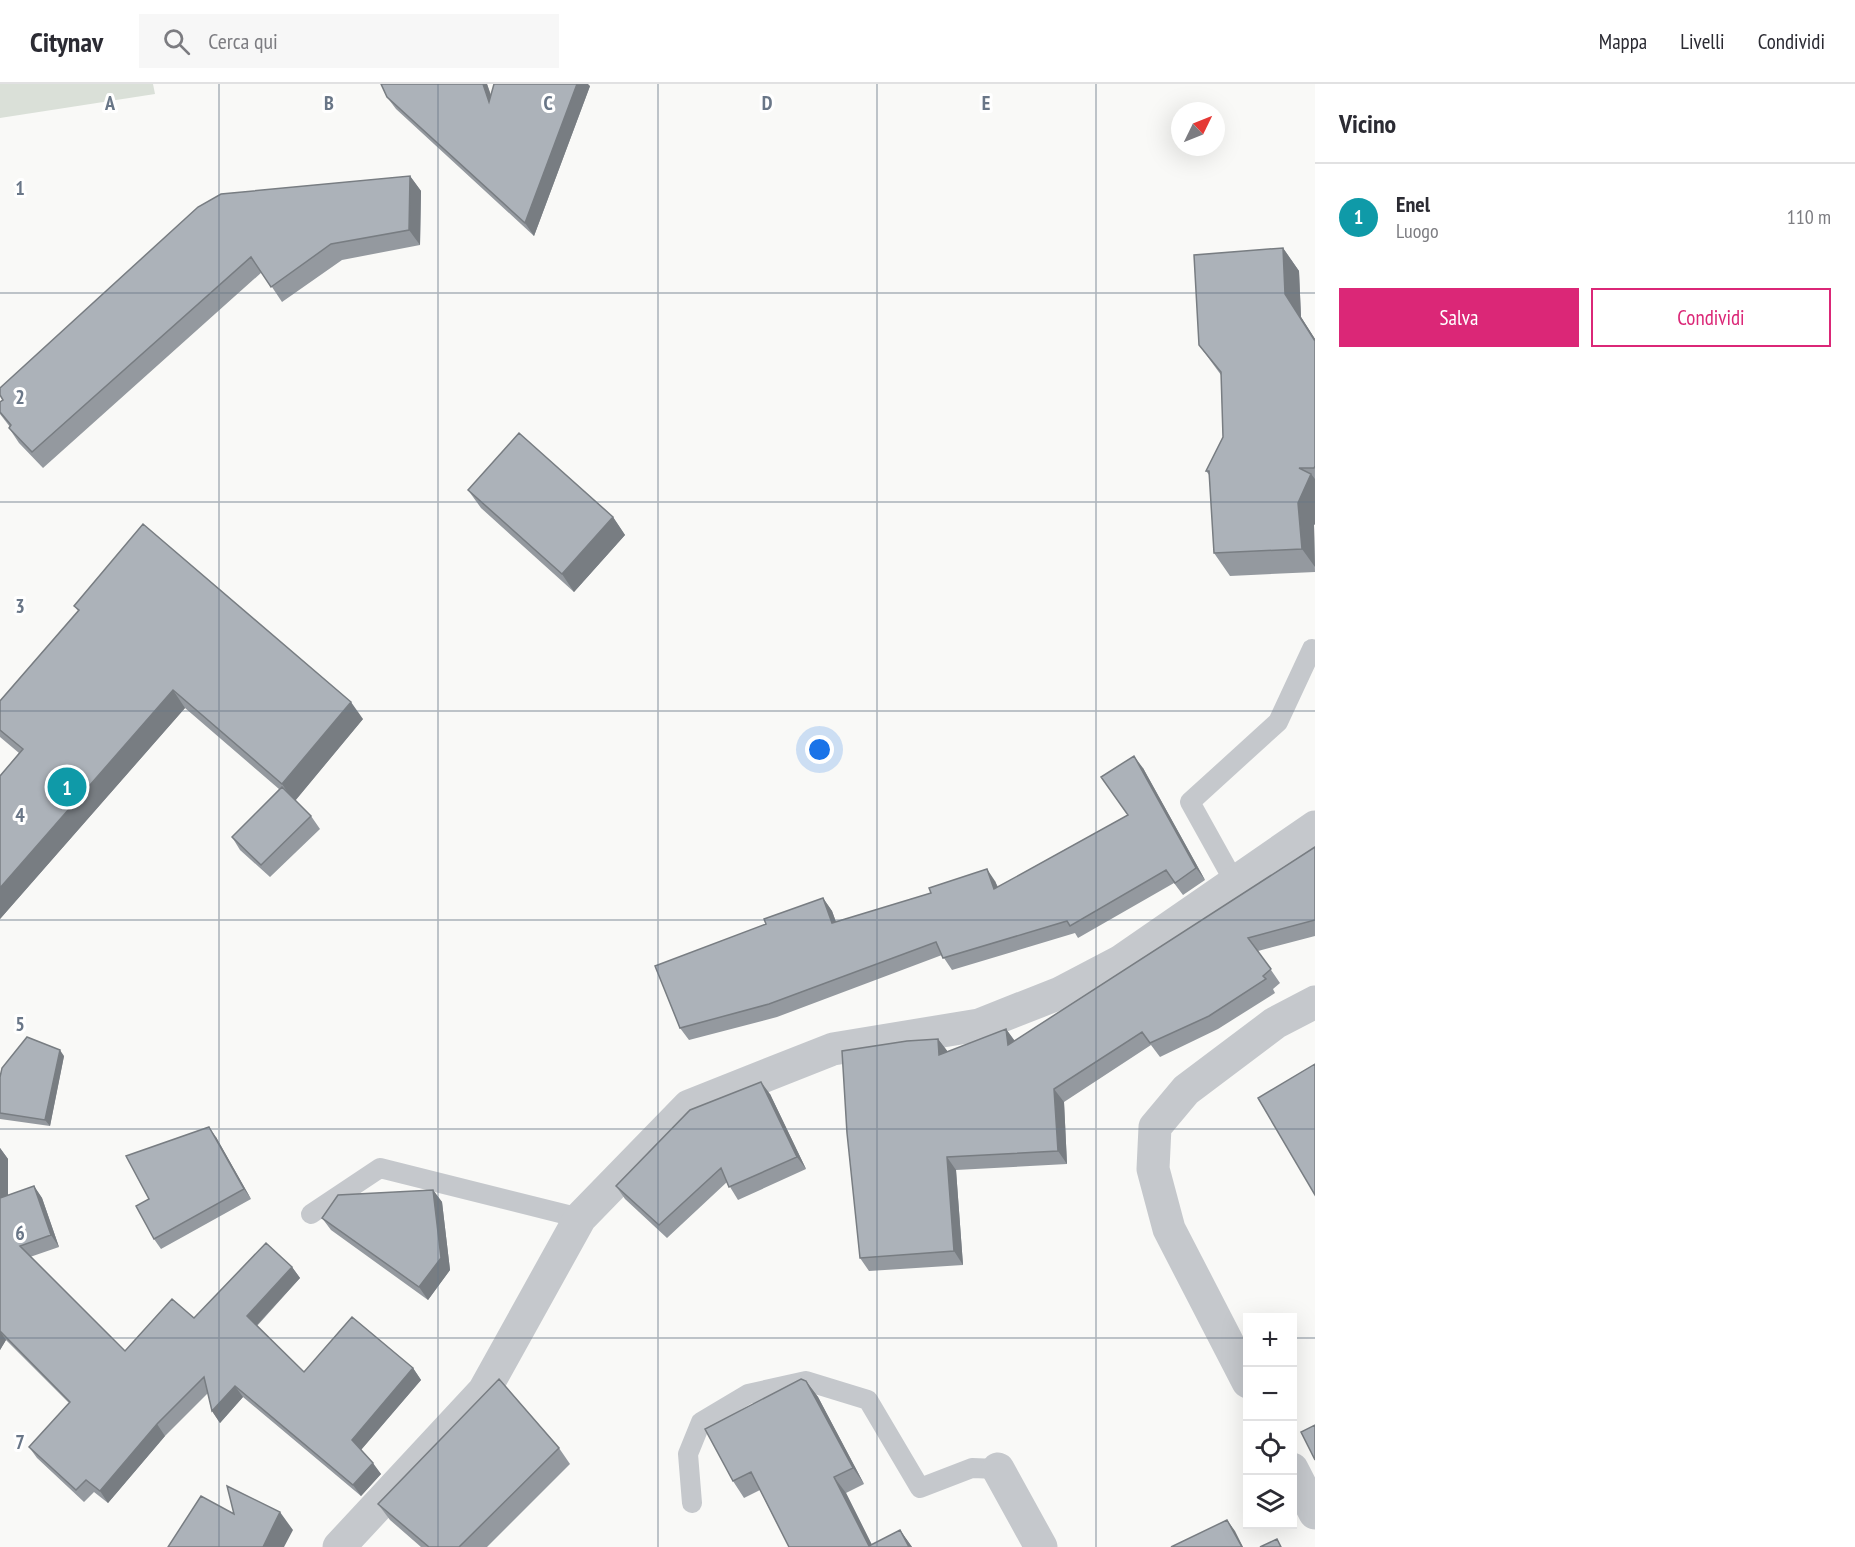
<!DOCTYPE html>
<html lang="it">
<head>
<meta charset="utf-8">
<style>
  body { margin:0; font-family:"PT Sans Narrow",sans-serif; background:#f7f7f7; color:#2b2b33 }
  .controls { position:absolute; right:18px; bottom:18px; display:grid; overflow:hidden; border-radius:0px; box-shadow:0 6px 24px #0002 }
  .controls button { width:54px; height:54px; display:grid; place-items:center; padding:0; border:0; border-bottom:2px solid #e1e1e2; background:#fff; color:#2b2b33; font:30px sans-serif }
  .compass { position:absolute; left:1171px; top:18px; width:54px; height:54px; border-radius:50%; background:#fff; box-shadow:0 6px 24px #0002; rotate:47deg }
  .you { position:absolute; left:820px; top:666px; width:21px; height:21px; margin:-15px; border:4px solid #fff; border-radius:50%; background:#1a73e8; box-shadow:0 0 0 9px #1a73e833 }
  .badge { display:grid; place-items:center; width:39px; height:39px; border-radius:50%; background:#db2777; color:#fff; font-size:20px; font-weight:700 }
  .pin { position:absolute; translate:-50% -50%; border:3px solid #fff; box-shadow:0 2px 6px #0006 }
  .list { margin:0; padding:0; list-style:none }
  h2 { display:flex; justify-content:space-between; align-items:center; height:78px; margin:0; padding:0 24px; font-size:26px }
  h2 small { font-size:20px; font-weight:400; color:#7c7c81 }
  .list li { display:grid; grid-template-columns:39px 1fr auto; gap:18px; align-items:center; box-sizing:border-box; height:108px; padding:0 24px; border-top:2px solid #e1e1e2 }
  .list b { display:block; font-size:22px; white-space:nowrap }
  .list p { margin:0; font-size:20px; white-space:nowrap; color:#7c7c81 }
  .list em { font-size:20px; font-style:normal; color:#7c7c81 }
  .actions { display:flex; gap:12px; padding:18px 24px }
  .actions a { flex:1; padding:14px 0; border:2px solid #db2777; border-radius:0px; text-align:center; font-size:21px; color:#db2777 }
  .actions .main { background:#db2777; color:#fff }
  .icon { flex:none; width:33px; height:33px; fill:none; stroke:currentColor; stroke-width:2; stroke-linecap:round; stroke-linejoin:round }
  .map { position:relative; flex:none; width:1315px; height:1463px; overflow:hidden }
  header { display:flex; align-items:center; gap:36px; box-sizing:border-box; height:84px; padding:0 30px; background:#fff; border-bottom:2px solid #e1e1e2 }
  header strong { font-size:28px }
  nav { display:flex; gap:33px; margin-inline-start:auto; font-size:21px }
  .search { width:420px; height:54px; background:#f7f7f7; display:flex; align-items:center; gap:15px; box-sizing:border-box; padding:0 21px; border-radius:0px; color:#7c7c81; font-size:22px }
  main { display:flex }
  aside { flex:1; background:#fff }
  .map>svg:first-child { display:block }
  .green { fill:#dae0d8 }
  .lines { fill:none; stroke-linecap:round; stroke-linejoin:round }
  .service { stroke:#c5c8cc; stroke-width:20 }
  .minor { stroke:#c5c8cc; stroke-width:33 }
  .wall { fill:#94999f }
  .shaded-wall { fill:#787d82 }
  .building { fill:#acb2b9; stroke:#787d82; stroke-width:1.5 }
  .grid { fill:none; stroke:#697687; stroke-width:1.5; stroke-opacity:0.55 }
  .grid-label { font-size:20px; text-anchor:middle; font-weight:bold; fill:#697687; stroke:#fff; stroke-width:6; stroke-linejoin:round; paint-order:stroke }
</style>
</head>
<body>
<header>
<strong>Citynav</strong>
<div class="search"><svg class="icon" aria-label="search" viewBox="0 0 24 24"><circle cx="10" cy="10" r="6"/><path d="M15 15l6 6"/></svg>Cerca qui</div>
<nav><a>Mappa</a><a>Livelli</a><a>Condividi</a></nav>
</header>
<main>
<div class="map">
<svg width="1315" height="1463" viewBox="0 0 1315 1463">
  <rect width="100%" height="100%" fill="#f9f9f7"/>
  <path class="green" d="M 0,0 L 153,0 L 155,10 L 0,34 Z"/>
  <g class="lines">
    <path class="service" d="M 1235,799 L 1190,718 L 1278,638 L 1312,565
      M 311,1130 L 380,1084 L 580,1134
      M 692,1419 L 688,1370 L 701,1338 L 748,1310 L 806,1297 L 868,1316 L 920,1404 L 972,1384 L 998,1385"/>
    <path class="minor" d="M 1248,1298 L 1169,1145 L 1153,1085 L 1155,1043 L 1186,1006 L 1275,939 L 1315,918
      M 998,1385 L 1041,1463
      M 1292,1385 L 1315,1429
      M 339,1463 L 484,1307 L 580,1134 L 689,1022 L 833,965 L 979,941 L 1060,909 L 1121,877 L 1315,743"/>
  </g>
  <path class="wall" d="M 381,0 L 487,0 L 491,11 L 590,2 L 534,152 L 396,25 L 387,13 Z
    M 410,92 L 421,107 L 420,161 L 342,176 L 282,218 L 262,188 L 43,384 L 19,359 L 9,344 L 10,343 L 0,330 L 0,318 L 198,123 Z
    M 1283,164 L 1299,187 L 1301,233 L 1315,255 L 1315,440 L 1314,441 L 1315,488 L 1230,492 L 1214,469 L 1210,392 L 1206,387 L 1223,353 L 1221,291 L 1199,261 Z
    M 468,406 L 613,433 L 625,451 L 574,508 L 481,424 Z
    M 74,522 L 363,635 L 295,717 L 311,732 L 320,745 L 270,793 L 240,766 L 232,753 L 279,705 L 185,624 L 0,835 L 0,692 L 19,669 L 0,653 L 0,617 L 78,527 Z
    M 1143,684 L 1205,796 L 1183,811 L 1174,799 L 1078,854 L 1075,849 L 952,886 L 942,871 L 777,933 L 689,956 L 680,944 L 766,840 L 823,814 L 832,827 L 836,838 L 995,797 L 998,803 L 1128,731 Z
    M 1315,763 L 1315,852 L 1258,867 L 1280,899 L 1273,905 L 1275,909 L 1218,945 L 1160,973 L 1151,961 L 1064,1018 L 1067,1080 L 956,1086 L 963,1181 L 869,1187 L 860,1174 L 938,955 L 948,968 L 1006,945 L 1015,957 Z
    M 64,972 L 50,1042 L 0,1035 L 0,993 Z
    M 770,1010 L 806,1085 L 738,1116 L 727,1098 L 667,1154 L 625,1115 L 616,1102 Z
    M 216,1053 L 251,1115 L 161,1165 L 154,1155 L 149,1115 Z
    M 0,1064 L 8,1075 L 8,1112 L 34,1102 L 42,1114 L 59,1163 L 30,1173 L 125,1267 L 194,1234 L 292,1183 L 300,1194 L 257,1242 L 304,1288 L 413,1284 L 421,1296 L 361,1366 L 381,1390 L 361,1412 L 243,1313 L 220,1339 L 212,1327 L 208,1309 L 165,1352 L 108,1419 L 94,1408 L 84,1418 L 37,1374 L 29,1363 L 69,1319 L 6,1256 L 0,1266 Z
    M 433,1106 L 442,1118 L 450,1186 L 428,1216 L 331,1146 L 322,1134 Z
    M 806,1297 L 818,1313 L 864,1400 L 846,1409 L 872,1461 L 900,1446 L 912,1463 L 789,1463 L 760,1406 L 744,1414 L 733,1397 Z
    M 559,1364 L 570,1380 L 487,1463 L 421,1463 L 390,1436 L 378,1420 Z"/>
  <path class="shaded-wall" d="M 483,0 L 487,0 L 497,30 L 489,18 Z
    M 577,0 L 588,0 L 590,2 L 534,152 L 525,139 Z
    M 410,92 L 421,107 L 420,161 L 409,146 Z
    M 1283,164 L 1299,187 L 1301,233 L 1315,255 L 1315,257 L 1285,210 Z
    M 1311,390 L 1315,395 L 1315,440 L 1314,441 L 1315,483 L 1302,465 L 1298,419 Z
    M 613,433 L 625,451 L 574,508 L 562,490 Z
    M 173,606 L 185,624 L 0,835 L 0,804 Z
    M 351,618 L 363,635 L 294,718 L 282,700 Z
    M 1134,672 L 1143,684 L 1205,796 L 1196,784 Z
    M 987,785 L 995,797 L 1003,817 L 994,805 Z
    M 823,814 L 832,827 L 841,852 L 832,839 Z
    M 1006,945 L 1016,959 L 1008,961 Z
    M 938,955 L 948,968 L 939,971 Z
    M 60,966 L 64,972 L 50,1042 L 45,1036 Z
    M 761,998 L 770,1010 L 806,1085 L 797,1073 Z
    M 1054,1005 L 1064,1018 L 1067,1080 L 1058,1067 Z
    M 209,1043 L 216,1053 L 251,1115 L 244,1105 Z
    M 0,1064 L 8,1075 L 8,1126 L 0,1114 Z
    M 947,1073 L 956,1086 L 963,1181 L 954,1167 Z
    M 34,1102 L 42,1114 L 59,1163 L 51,1151 Z
    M 433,1106 L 442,1118 L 450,1186 L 428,1216 L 419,1203 Z
    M 292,1183 L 300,1194 L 255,1243 L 247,1232 Z
    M 0,1247 L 6,1256 L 0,1266 Z
    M 413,1284 L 421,1296 L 360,1367 L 352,1356 Z
    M 806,1297 L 818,1313 L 864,1400 L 853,1384 Z
    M 235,1302 L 243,1313 L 220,1339 L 212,1327 Z
    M 157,1340 L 165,1352 L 108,1419 L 100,1407 Z
    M 373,1379 L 381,1390 L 361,1412 L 353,1401 Z
    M 834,1393 L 846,1409 L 873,1463 L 870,1463 Z
    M 280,1428 L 293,1446 L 284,1463 L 263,1463 Z
    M 1227,1436 L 1235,1447 L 1243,1463 L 1242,1463 Z
    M 900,1446 L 912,1463 L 909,1463 Z"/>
  <path class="building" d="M 381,0 L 483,0 L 489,18 L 494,0 L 577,0 L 525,139 L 387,13 Z
    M 410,92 L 409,146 L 331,160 L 271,203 L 251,173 L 32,368 L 9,344 L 11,341 L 0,328 L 0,318 L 3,316 L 0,311 L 0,304 L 198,123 L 221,110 Z
    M 1283,164 L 1285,210 L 1315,257 L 1315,382 L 1314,384 L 1299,384 L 1311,390 L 1298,419 L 1302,465 L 1214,469 L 1209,387 L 1206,387 L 1223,353 L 1221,288 L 1199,261 L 1194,171 Z
    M 519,349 L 613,433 L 562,490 L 468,406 Z
    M 143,440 L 351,618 L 282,700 L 173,606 L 0,804 L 0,692 L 23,665 L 0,646 L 0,617 L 79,526 L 74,522 Z
    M 1134,672 L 1196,784 L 1175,799 L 1166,786 L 1070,842 L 1067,837 L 943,874 L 936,858 L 769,920 L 680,944 L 655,882 L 766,840 L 764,835 L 823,814 L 832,839 L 931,809 L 929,804 L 987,785 L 994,805 L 1128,731 L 1101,693 Z
    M 282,703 L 311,732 L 261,781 L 232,753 Z
    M 1315,763 L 1315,836 L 1248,854 L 1271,885 L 1263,892 L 1266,895 L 1209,932 L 1150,959 L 1142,948 L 1054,1005 L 1058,1067 L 947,1073 L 954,1167 L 860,1174 L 847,1049 L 842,967 L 907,957 L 938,955 L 939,971 L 1006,945 L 1008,961 Z
    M 27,953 L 60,966 L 45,1036 L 0,1029 L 0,993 L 2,984 Z
    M 1315,980 L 1315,1111 L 1258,1014 Z
    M 761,998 L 797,1073 L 729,1103 L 721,1084 L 659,1141 L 616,1102 L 690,1026 Z
    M 209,1043 L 244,1105 L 154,1155 L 136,1122 L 149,1115 L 126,1072 Z
    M 34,1102 L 51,1151 L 20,1162 L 125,1267 L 172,1215 L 194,1234 L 266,1159 L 292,1183 L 247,1232 L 304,1288 L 352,1233 L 413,1284 L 352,1356 L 373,1379 L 353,1401 L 235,1302 L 212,1327 L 204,1293 L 157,1340 L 100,1407 L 86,1396 L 76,1406 L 29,1363 L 70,1318 L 0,1247 L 0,1114 Z
    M 433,1106 L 441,1174 L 419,1203 L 322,1134 L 338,1111 Z
    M 499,1295 L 559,1364 L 459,1463 L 429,1463 L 378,1420 Z
    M 801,1295 L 806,1297 L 853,1384 L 834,1393 L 869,1462 L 900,1446 L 909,1463 L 789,1463 L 751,1388 L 733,1397 L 705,1345 Z
    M 1315,1341 L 1315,1376 L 1301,1348 Z
    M 227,1402 L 280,1428 L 263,1463 L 168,1463 L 201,1412 L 234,1430 Z
    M 1227,1436 L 1242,1463 L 1171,1463 Z
    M 1277,1455 L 1281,1463 L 1260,1463 Z"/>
  <path class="grid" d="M 219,0 L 219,1463M 438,0 L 438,1463M 658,0 L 658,1463M 877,0 L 877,1463M 1096,0 L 1096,1463M 0,209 L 1315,209M 0,418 L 1315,418M 0,627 L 1315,627M 0,836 L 1315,836M 0,1045 L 1315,1045M 0,1254 L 1248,1254M 1292,1254 L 1315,1254"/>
  <g class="grid-label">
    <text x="110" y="26">A</text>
    <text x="329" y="26">B</text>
    <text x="548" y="26">C</text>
    <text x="767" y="26">D</text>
    <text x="986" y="26">E</text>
    <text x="20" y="111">1</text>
    <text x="20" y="320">2</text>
    <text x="20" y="529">3</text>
    <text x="20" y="738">4</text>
    <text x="20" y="947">5</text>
    <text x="20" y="1156">6</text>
    <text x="20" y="1365">7</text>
  </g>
</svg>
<div class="controls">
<button>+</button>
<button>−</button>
<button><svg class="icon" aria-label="locate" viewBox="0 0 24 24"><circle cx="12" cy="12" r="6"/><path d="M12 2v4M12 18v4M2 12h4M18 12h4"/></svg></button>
<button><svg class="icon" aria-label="layers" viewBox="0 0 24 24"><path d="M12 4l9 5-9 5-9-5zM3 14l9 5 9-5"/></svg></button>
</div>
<svg class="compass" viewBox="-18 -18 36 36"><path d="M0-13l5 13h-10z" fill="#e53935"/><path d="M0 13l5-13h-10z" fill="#7c7c81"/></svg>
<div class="you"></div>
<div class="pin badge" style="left:67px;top:703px;background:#0f9aa8">1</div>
</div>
<aside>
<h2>Vicino<small></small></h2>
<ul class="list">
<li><span class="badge" style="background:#0f9aa8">1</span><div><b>Enel</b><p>Luogo</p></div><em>110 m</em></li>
</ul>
<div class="actions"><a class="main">Salva</a><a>Condividi</a></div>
</aside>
</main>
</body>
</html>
